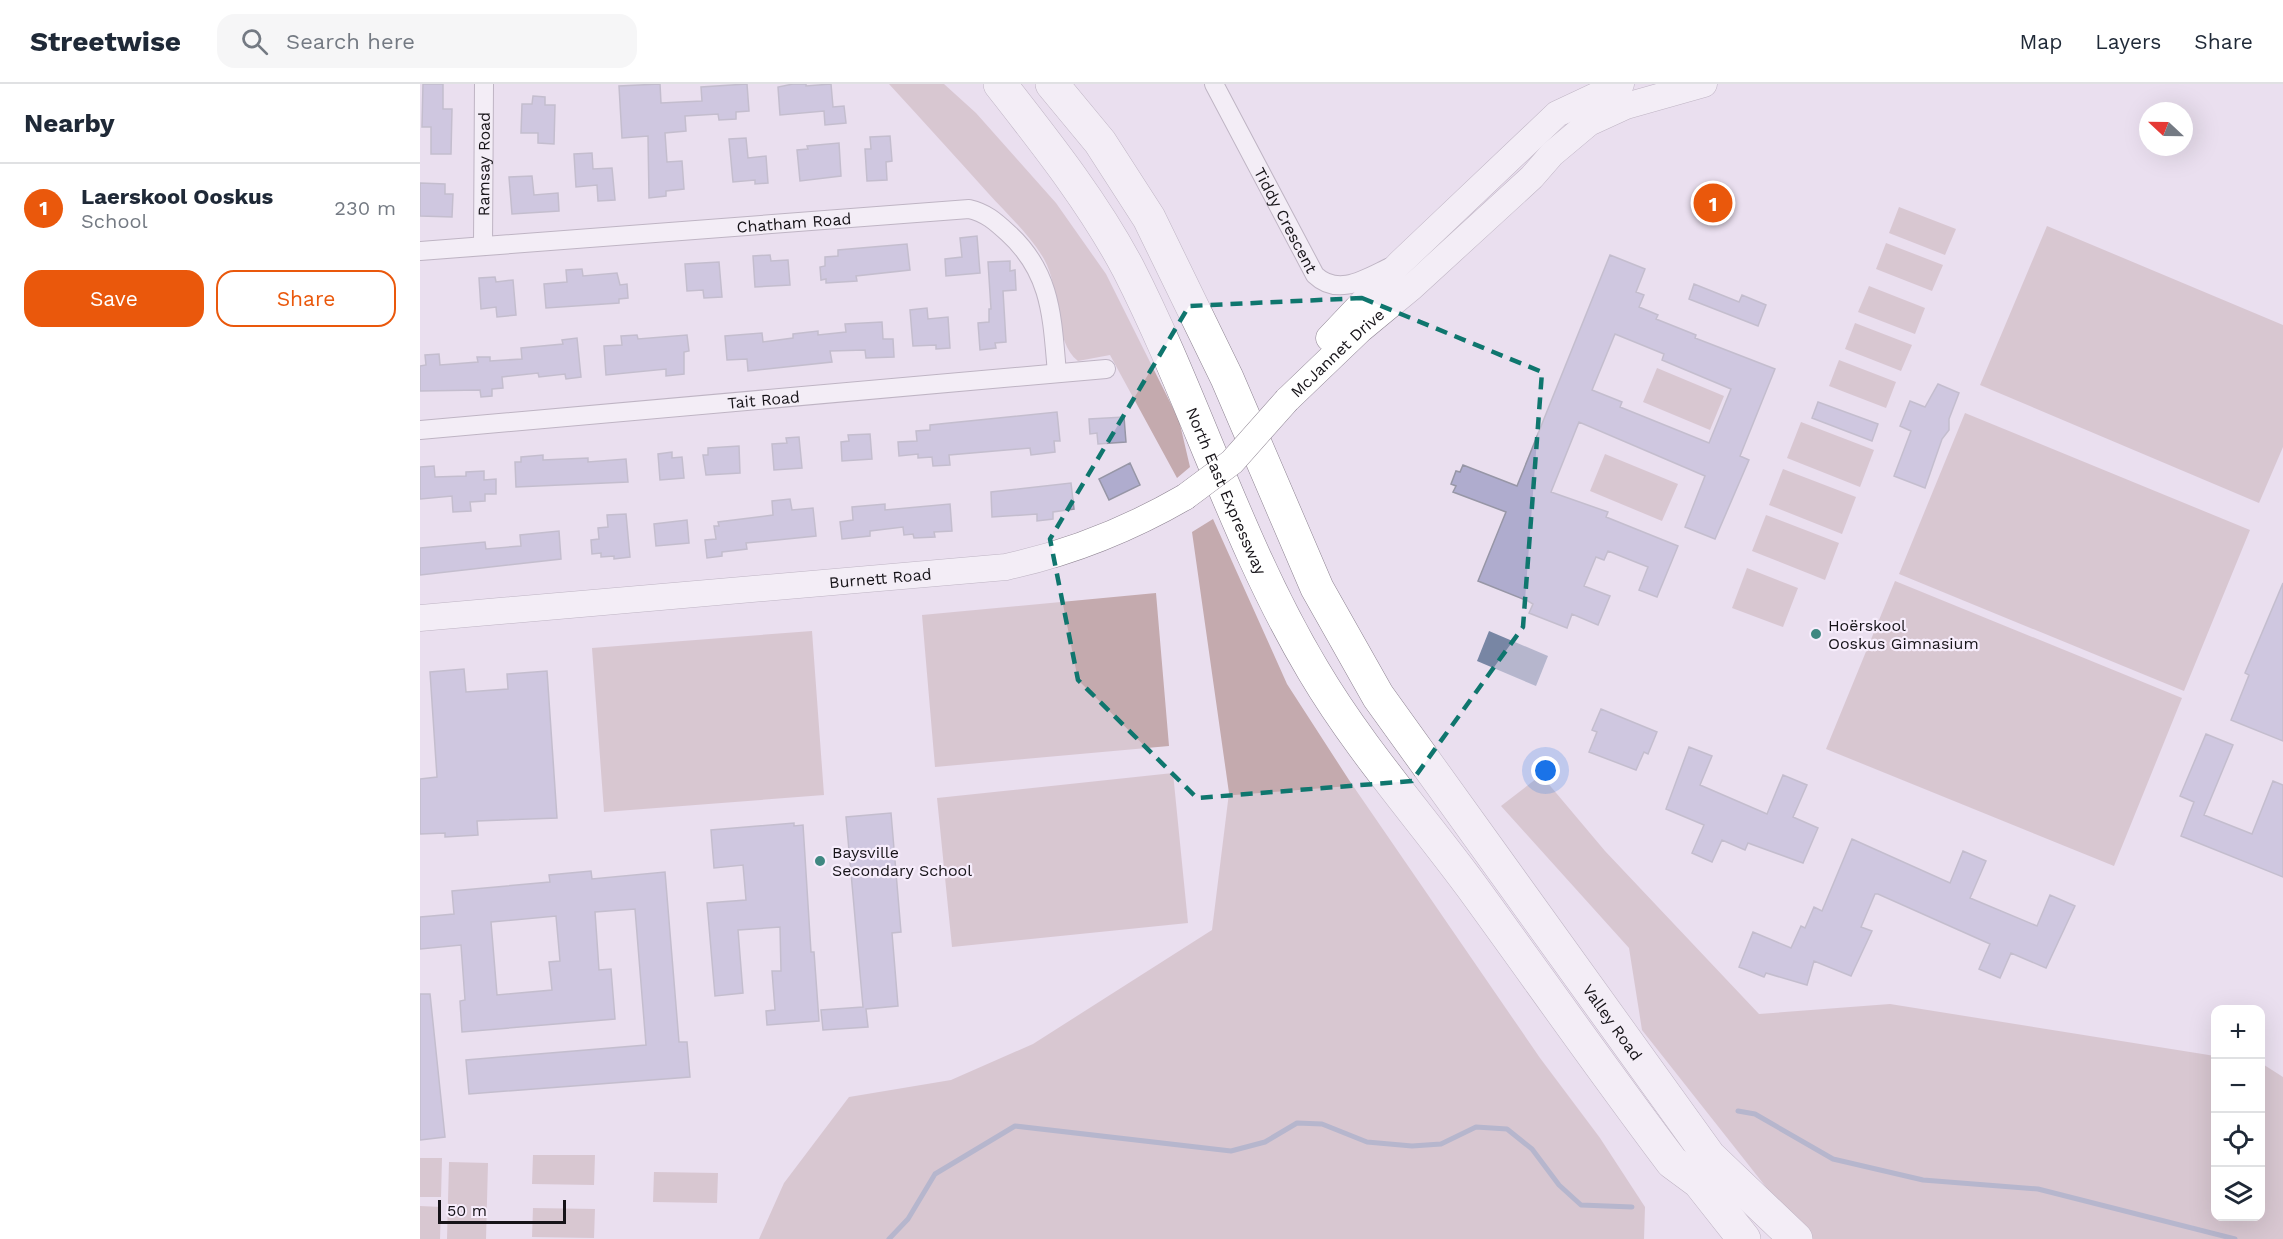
<!DOCTYPE html>
<html lang="en">
<head>
<meta charset="utf-8">
<style>
  body { margin:0; font-family:"Work Sans",sans-serif; background:#f6f6f7; color:#1f2937 }
  .controls { position:absolute; right:18px; bottom:18px; display:grid; overflow:hidden; border-radius:12px; box-shadow:0 6px 24px #0002 }
  .controls button { width:54px; height:54px; display:grid; place-items:center; padding:0; border:0; border-bottom:2px solid #e0e1e3; background:#fff; color:#1f2937; font:30px sans-serif }
  .compass { position:absolute; left:1719px; top:18px; width:54px; height:54px; border-radius:50%; background:#fff; box-shadow:0 6px 24px #0002; rotate:292deg }
  .scale { position:absolute; left:18px; bottom:15px; width:128px; box-sizing:border-box; padding-left:6px; border:3px solid #161318; border-top:0; font-size:16px; line-height:21px; white-space:nowrap; color:#161318; -webkit-text-stroke:4px #f7edfc; paint-order:stroke }
  .you { position:absolute; left:1126px; top:687px; width:21px; height:21px; margin:-15px; border:4px solid #fff; border-radius:50%; background:#1a73e8; box-shadow:0 0 0 9px #1a73e833 }
  .badge { display:grid; place-items:center; width:39px; height:39px; border-radius:50%; background:#ea580c; color:#fff; font-size:20px; font-weight:700 }
  .pin { position:absolute; translate:-50% -50%; border:3px solid #fff; box-shadow:0 2px 6px #0006 }
  .list { margin:0; padding:0; list-style:none }
  h2 { display:flex; justify-content:space-between; align-items:center; height:78px; margin:0; padding:0 24px; font-size:26px }
  h2 small { font-size:20px; font-weight:400; color:#747a83 }
  .list li { display:grid; grid-template-columns:39px 1fr auto; gap:18px; align-items:center; box-sizing:border-box; height:90px; padding:0 24px; border-top:2px solid #e0e1e3 }
  .list b { display:block; font-size:22px; white-space:nowrap }
  .list p { margin:0; font-size:20px; white-space:nowrap; color:#747a83 }
  .list em { font-size:20px; font-style:normal; color:#747a83 }
  .actions { display:flex; gap:12px; padding:18px 24px }
  .actions a { flex:1; padding:14px 0; border:2px solid #ea580c; border-radius:18px; text-align:center; font-size:21px; color:#ea580c }
  .actions .main { background:#ea580c; color:#fff }
  .icon { flex:none; width:33px; height:33px; fill:none; stroke:currentColor; stroke-width:2; stroke-linecap:round; stroke-linejoin:round }
  .map { position:relative; flex:none; width:1863px; height:1155px; overflow:hidden }
  header { display:flex; align-items:center; gap:36px; box-sizing:border-box; height:84px; padding:0 30px; background:#fff; border-bottom:2px solid #e0e1e3 }
  header strong { font-size:28px }
  nav { display:flex; gap:33px; margin-inline-start:auto; font-size:21px }
  .search { width:420px; height:54px; background:#f6f6f7; display:flex; align-items:center; gap:15px; box-sizing:border-box; padding:0 21px; border-radius:18px; color:#747a83; font-size:22px }
  main { display:flex }
  aside { flex:1; background:#fff }
  .map>svg:first-child { display:block }
  .green { fill:#c4aaae }
  .water { fill:#7886a4 }
  .lines { fill:none; stroke-linecap:round; stroke-linejoin:round }
  .stream { stroke:#7886a4; stroke-width:5 }
  .building { fill:#afacce; stroke:#9796a6; stroke-width:1.5; fill-rule:evenodd }
  .street-casing { stroke:#8c8290; stroke-width:20 }
  .secondary-casing { stroke:#8c8290; stroke-width:27 }
  .highway-casing { stroke:#8c8290; stroke-width:34 }
  .street { stroke:#fff; stroke-width:18 }
  .secondary { stroke:#fff; stroke-width:26 }
  .highway { stroke:#fff; stroke-width:33 }
  .secondary-bridge-casing { stroke:#8c8290; stroke-width:27; stroke-linecap:butt }
  .secondary-bridge { stroke:#fff; stroke-width:26 }
  .marked { fill:none; stroke:#0f766e; stroke-width:4.5; stroke-dasharray:12 8; stroke-linejoin:round }
  .poi-dot { fill:#3f8781; stroke:#f7edfc; stroke-width:2 }
  .labels { text-anchor:middle; dominant-baseline:central; stroke-width:4.5; stroke-linejoin:round; paint-order:stroke }
  .street-label { font-size:16px; fill:#161318; stroke:#f7edfc }
  .poi-label { font-size:16px; fill:#161318; stroke:#f7edfc; text-anchor:start }
</style>
</head>
<body>
<header>
<strong>Streetwise</strong>
<div class="search"><svg class="icon" aria-label="search" viewBox="0 0 24 24"><circle cx="10" cy="10" r="6"/><path d="M15 15l6 6"/></svg>Search here</div>
<nav><a>Map</a><a>Layers</a><a>Share</a></nav>
</header>
<main>
<aside>
<h2>Nearby<small></small></h2>
<ul class="list">
<li><span class="badge">1</span><div><b>Laerskool Ooskus</b><p>School</p></div><em>230 m</em></li>
</ul>
<div class="actions"><a class="main">Save</a><a>Share</a></div>
</aside>
<div class="map">
<svg width="1863" height="1155" viewBox="0 0 1863 1155">
  <rect width="100%" height="100%" fill="#eadfef"/>
  <path class="green" d="M 469,0 L 524,0 L 556,29 L 636,119 L 686,190 L 759,336 L 770,383 L 757,394 L 690,271 L 658,277 C 633,257 642,207 624,175 C 610,151 587,130 568,109 C 535,72 502,36 469,0 Z
    M 1479,123 L 1536,145 L 1525,171 L 1469,149 Z
    M 1627,142 L 1863,241 L 1863,363 L 1839,419 L 1560,301 Z
    M 1466,159 L 1523,181 L 1512,207 L 1456,185 Z
    M 1449,202 L 1505,224 L 1495,250 L 1438,228 Z
    M 1435,239 L 1492,261 L 1481,287 L 1425,265 Z
    M 1419,276 L 1476,298 L 1466,324 L 1409,302 Z
    M 1237,284 L 1304,312 L 1290,346 L 1223,318 Z
    M 1545,329 L 1830,446 L 1764,607 L 1479,490 Z
    M 1381,338 L 1454,366 L 1440,403 L 1367,374 Z
    M 1185,370 L 1258,400 L 1242,437 L 1170,407 Z
    M 1363,385 L 1436,413 L 1422,450 L 1349,421 Z
    M 1346,431 L 1419,459 L 1405,496 L 1332,467 Z
    M 793,435 L 867,600 L 929,696 L 1120,974 L 1180,1054 L 1225,1123 L 1224,1155 L 339,1155 L 364,1099 L 429,1013 L 531,996 L 613,960 L 792,846 L 809,709 L 772,448 Z
    M 1327,484 L 1378,504 L 1363,543 L 1312,524 Z
    M 1475,497 L 1762,614 L 1694,782 L 1406,665 Z
    M 736,509 L 749,662 L 515,683 L 502,531 Z
    M 392,547 L 404,711 L 184,728 L 172,564 Z
    M 753,689 L 768,839 L 532,863 L 517,714 Z
    M 1121,691 L 1185,767 L 1339,930 L 1470,920 L 1795,972 L 1796,1132 L 1840,1132 L 1841,979 L 1863,993 L 1863,1155 L 1390,1155 L 1383,1150 L 1222,946 L 1209,864 L 1081,722 Z
    M 113,1071 L 175,1071 L 174,1101 L 112,1100 Z
    M 0,1074 L 22,1074 L 21,1113 L 0,1113 Z
    M 29,1078 L 68,1079 L 66,1155 L 27,1155 Z
    M 234,1088 L 298,1089 L 297,1119 L 233,1118 Z
    M 0,1122 L 21,1123 L 20,1155 L 0,1155 Z
    M 113,1124 L 175,1125 L 174,1154 L 112,1153 Z"/>
  <path class="water" d="M 1069,547 L 1128,572 L 1116,602 L 1057,577 Z"/>
  <g class="lines">
    <path class="stream" d="M 1318,1027 L 1335,1030 L 1413,1075 L 1503,1096 L 1618,1105 L 1815,1155
      M 469,1155 L 488,1135 L 515,1090 L 595,1042 L 811,1067 L 845,1058 L 877,1039 L 902,1040 L 947,1058 L 992,1062 L 1021,1060 L 1056,1043 L 1087,1045 L 1112,1065 L 1139,1101 L 1161,1121 L 1212,1123"/>
  </g>
  <path class="building" d="M 3,0 L 23,0 L 23,25 L 32,25 L 31,70 L 11,70 L 11,43 L 2,43 Z
    M 240,0 L 241,19 L 282,17 L 281,3 L 327,0 L 329,27 L 316,28 L 316,35 L 299,36 L 298,30 L 265,32 L 266,47 L 245,49 L 247,78 L 262,77 L 264,105 L 246,107 L 246,112 L 229,114 L 228,52 L 202,54 L 199,2 Z
    M 373,0 L 386,0 L 386,2 L 411,0 L 413,23 L 424,22 L 426,39 L 405,41 L 404,27 L 360,31 L 358,3 Z
    M 113,12 L 125,13 L 125,21 L 135,21 L 134,60 L 118,59 L 118,49 L 101,49 L 102,20 L 112,20 Z
    M 470,52 L 472,77 L 466,78 L 467,96 L 447,97 L 445,65 L 451,65 L 450,53 Z
    M 326,54 L 328,74 L 346,72 L 348,99 L 335,100 L 335,96 L 313,98 L 309,55 Z
    M 419,59 L 421,92 L 380,97 L 377,66 L 388,65 L 387,62 Z
    M 172,69 L 173,85 L 192,84 L 195,116 L 178,117 L 177,101 L 156,103 L 154,70 Z
    M 112,92 L 114,111 L 138,109 L 139,127 L 92,130 L 89,93 Z
    M 0,99 L 25,100 L 25,110 L 33,110 L 32,133 L 0,132 Z
    M 557,152 L 560,189 L 526,192 L 525,175 L 542,173 L 540,154 Z
    M 487,160 L 490,186 L 436,192 L 437,197 L 406,199 L 406,195 L 401,196 L 400,183 L 405,182 L 405,173 L 418,172 L 418,166 Z
    M 350,171 L 351,177 L 368,176 L 370,201 L 335,203 L 333,172 Z
    M 1190,171 L 1225,185 L 1216,208 L 1224,211 L 1219,223 L 1238,231 L 1236,235 L 1276,251 L 1275,254 L 1355,285 L 1320,372 L 1329,376 L 1295,455 L 1265,443 L 1285,392 L 1159,338 L 1131,408 L 1188,428 L 1186,433 L 1258,462 L 1237,513 L 1219,506 L 1228,483 L 1188,467 L 1184,476 L 1176,473 L 1164,502 L 1190,512 L 1178,541 L 1152,530 L 1147,544 L 1109,529 L 1113,520 L 1108,517 L 1058,497 L 1086,428 L 1033,408 L 1036,402 L 1031,400 L 1036,387 L 1040,388 L 1043,381 L 1097,402 ZM 1195,250 L 1244,270 L 1242,276 L 1311,305 L 1289,359 L 1200,323 L 1202,318 L 1172,306 Z
    M 590,177 L 590,187 L 595,186 L 596,206 L 583,207 L 586,258 L 575,259 L 576,264 L 560,266 L 558,239 L 569,238 L 569,225 L 571,225 L 568,178 Z
    M 299,178 L 302,213 L 284,214 L 283,206 L 267,207 L 265,180 Z
    M 162,185 L 163,192 L 197,189 L 200,201 L 207,200 L 208,214 L 199,215 L 199,219 L 126,224 L 124,200 L 147,198 L 146,186 Z
    M 75,193 L 76,198 L 93,196 L 96,231 L 77,233 L 76,223 L 61,225 L 59,194 Z
    M 1274,200 L 1319,218 L 1322,211 L 1346,221 L 1338,242 L 1269,215 Z
    M 507,224 L 508,235 L 528,233 L 530,264 L 516,265 L 516,261 L 493,262 L 490,226 Z
    M 462,238 L 463,255 L 473,255 L 474,273 L 446,274 L 445,266 L 410,267 L 412,278 L 328,287 L 327,275 L 307,276 L 305,252 L 342,249 L 343,258 L 373,254 L 373,250 L 398,247 L 398,251 L 426,248 L 425,240 Z
    M 217,251 L 218,255 L 267,251 L 269,267 L 264,268 L 264,290 L 246,292 L 246,285 L 186,291 L 184,262 L 202,261 L 201,252 Z
    M 157,254 L 161,293 L 146,295 L 145,290 L 119,293 L 118,289 L 82,293 L 83,304 L 72,305 L 72,312 L 61,313 L 60,306 L 0,307 L 0,282 L 6,281 L 5,271 L 19,270 L 20,281 L 58,278 L 57,273 L 70,273 L 70,277 L 102,275 L 101,264 L 143,260 L 142,256 Z
    M 1518,300 L 1539,309 L 1529,335 L 1529,346 L 1522,355 L 1505,404 L 1474,392 L 1491,347 L 1480,342 L 1490,317 L 1505,323 Z
    M 1398,318 L 1458,340 L 1452,357 L 1392,334 Z
    M 637,328 L 640,357 L 634,357 L 635,368 L 611,371 L 610,364 L 529,371 L 530,381 L 513,382 L 512,373 L 498,374 L 498,370 L 479,372 L 478,358 L 497,357 L 496,347 L 510,346 L 510,341 Z
    M 704,333 L 706,358 L 678,360 L 677,349 L 670,350 L 669,335 Z
    M 450,350 L 452,375 L 422,377 L 421,358 L 429,357 L 428,351 Z
    M 379,353 L 382,384 L 354,386 L 352,360 L 367,359 L 366,354 Z
    M 319,362 L 320,389 L 286,391 L 283,371 L 288,371 L 288,364 Z
    M 252,368 L 252,374 L 262,373 L 264,394 L 240,396 L 238,370 Z
    M 123,371 L 123,376 L 168,374 L 168,378 L 206,375 L 208,398 L 96,403 L 95,378 L 101,378 L 101,373 Z
    M 710,379 L 720,401 L 689,416 L 679,395 Z
    M 14,382 L 15,393 L 46,392 L 46,388 L 64,387 L 64,396 L 76,395 L 76,410 L 65,410 L 65,417 L 50,418 L 51,427 L 33,428 L 32,412 L 0,415 L 0,383 Z
    M 651,399 L 654,425 L 633,428 L 633,435 L 617,437 L 617,430 L 572,433 L 571,408 Z
    M 370,415 L 372,426 L 393,424 L 396,452 L 326,459 L 327,465 L 302,468 L 302,472 L 287,474 L 285,456 L 296,455 L 294,442 L 299,442 L 298,438 L 353,431 L 352,417 Z
    M 465,420 L 465,426 L 530,420 L 532,447 L 514,448 L 515,453 L 494,454 L 493,450 L 484,451 L 483,443 L 450,447 L 450,452 L 422,455 L 420,438 L 433,436 L 432,423 Z
    M 206,430 L 210,473 L 194,475 L 194,472 L 181,473 L 181,469 L 172,470 L 171,456 L 179,455 L 178,444 L 188,443 L 187,431 Z
    M 267,436 L 269,459 L 236,462 L 234,440 Z
    M 139,447 L 141,475 L 0,491 L 0,464 L 65,458 L 66,465 L 101,462 L 100,451 Z
    M 1863,499 L 1863,657 L 1811,636 L 1829,591 L 1825,589 Z
    M 44,585 L 46,608 L 88,605 L 87,590 L 127,587 L 137,734 L 57,737 L 58,751 L 25,753 L 25,749 L 0,750 L 0,695 L 17,693 L 10,588 Z
    M 1181,625 L 1237,648 L 1228,670 L 1224,668 L 1216,686 L 1169,668 L 1177,648 L 1172,646 Z
    M 1786,650 L 1813,661 L 1784,731 L 1832,750 L 1853,697 L 1863,701 L 1863,793 L 1761,752 L 1774,718 L 1760,712 Z
    M 1269,663 L 1292,672 L 1280,701 L 1347,730 L 1363,691 L 1387,701 L 1373,733 L 1398,744 L 1383,779 L 1328,759 L 1325,766 L 1302,756 L 1292,778 L 1272,769 L 1284,741 L 1246,725 Z
    M 471,729 L 481,848 L 472,849 L 478,922 L 446,925 L 448,943 L 403,946 L 401,926 L 443,923 L 426,733 Z
    M 374,739 L 374,742 L 383,741 L 391,868 L 394,868 L 399,937 L 347,941 L 346,927 L 355,926 L 352,887 L 361,887 L 360,843 L 318,846 L 323,909 L 295,912 L 287,819 L 326,816 L 323,781 L 294,784 L 291,746 Z
    M 1432,755 L 1530,799 L 1543,767 L 1566,777 L 1550,814 L 1617,842 L 1630,811 L 1655,822 L 1626,884 L 1591,869 L 1580,894 L 1559,885 L 1570,860 L 1458,810 L 1455,810 L 1441,843 L 1452,847 L 1431,892 L 1394,877 L 1387,901 L 1346,889 L 1344,893 L 1319,883 L 1333,848 L 1371,864 L 1381,842 L 1385,844 L 1394,823 L 1402,827 Z
    M 171,787 L 172,795 L 245,788 L 259,958 L 267,958 L 270,993 L 49,1010 L 46,976 L 226,961 L 215,825 L 175,828 L 179,886 L 191,885 L 195,935 L 42,948 L 40,917 L 45,916 L 41,861 L 0,865 L 0,833 L 34,830 L 32,807 L 130,798 L 129,791 ZM 136,832 L 140,877 L 129,878 L 132,906 L 77,911 L 71,838 Z
    M 0,910 L 10,910 L 25,1053 L 0,1056 Z"/>
  <g class="lines">
    <defs>
      <g id="street">
        <path id="s1" d="M 794,0 L 895,191 C 918,213 945,195 970,183"/>
        <path id="s2" d="M 63,161 L 64,0"/>
        <path id="s3" d="M 0,167 L 549,125 C 566,129 575,137 588,149 C 632,189 632,234 637,289"/>
        <path id="s4" d="M 0,346 L 686,285"/>
      </g>
      <g id="secondary">
        <path d="M 909,254 L 980,179 L 1137,30 L 1201,0"/>
        <path id="s5" d="M 867,316 L 940,246 L 992,203 L 1112,93 L 1132,70 L 1169,39 L 1206,22 L 1284,0"/>
        <path id="s6" d="M 0,534 L 586,483 C 650,469 708,446 765,413"/>
      </g>
      <g id="highway">
        <path id="s7" d="M 580,0 C 626,59 673,118 708,184 C 775,315 817,459 893,586 C 939,664 999,731 1052,803 C 1119,895 1184,988 1252,1078 L 1279,1098 L 1324,1155"/>
        <path id="s8" d="M 632,0 L 680,58 L 729,134 L 807,294 L 897,504 L 958,612 L 1289,1072 L 1376,1155"/>
      </g>
    </defs>
    <use href="#street" class="street-casing"/>
    <use href="#secondary" class="secondary-casing"/>
    <use href="#highway" class="highway-casing"/>
    <use href="#street" class="street"/>
    <use href="#secondary" class="secondary"/>
    <use href="#highway" class="highway"/>
    <defs>
      <path id="secondary-bridge" d="M 765,413 L 812,378 L 867,316"/>
    </defs>
    <use href="#secondary-bridge" class="secondary-bridge-casing"/>
    <use href="#secondary-bridge" class="secondary-bridge"/>
  </g>
  <path d="M0 0H1863V1155H0ZM 942,214 L 1122,288 L 1103,543 L 992,697 L 777,714 L 658,596 L 630,455 L 769,222 Z" fill="#eadfef" fill-opacity=".55" fill-rule="evenodd"/>
  <path class="marked" d="M 942,214 L 1122,288 L 1103,543 L 992,697 L 777,714 L 658,596 L 630,455 L 769,222 Z"/>
  <g class="poi-dot">
    <circle cx="1396" cy="550" r="6"/>
    <circle cx="400" cy="777" r="6"/>
  </g>
  <g class="labels">
    <g class="street-label">
      <text stroke="none"><textPath href="#s2" startOffset="81">Ramsay Road</textPath></text>
      <text stroke="none"><textPath href="#s1" startOffset="154">Tiddy Crescent</textPath></text>
      <text stroke="none"><textPath href="#s3" startOffset="375">Chatham Road</textPath></text>
      <text stroke="none"><textPath href="#s5" startOffset="69">McJannet Drive</textPath></text>
      <text stroke="none"><textPath href="#s4" startOffset="345">Tait Road</textPath></text>
      <text stroke="none"><textPath href="#s7" startOffset="468">North East Expressway</textPath></text>
      <text stroke="none"><textPath href="#s6" startOffset="462">Burnett Road</textPath></text>
      <text stroke="none"><textPath href="#s8" startOffset="1098">Valley Road</textPath></text>
    </g>
    <g class="poi-label">
      <text x="1408" y="541">Hoërskool<tspan x="1408" dy="18">Ooskus Gimnasium</tspan></text>
      <text x="412" y="768">Baysville<tspan x="412" dy="18">Secondary School</tspan></text>
    </g>
  </g>
</svg>
<div class="controls">
<button>+</button>
<button>−</button>
<button><svg class="icon" aria-label="locate" viewBox="0 0 24 24"><circle cx="12" cy="12" r="6"/><path d="M12 2v4M12 18v4M2 12h4M18 12h4"/></svg></button>
<button><svg class="icon" aria-label="layers" viewBox="0 0 24 24"><path d="M12 4l9 5-9 5-9-5zM3 14l9 5 9-5"/></svg></button>
</div>
<svg class="compass" viewBox="-18 -18 36 36"><path d="M0-13l5 13h-10z" fill="#e53935"/><path d="M0 13l5-13h-10z" fill="#747a83"/></svg>
<div class="scale">50 m</div>
<div class="you"></div>
<div class="pin badge" style="left:1293px;top:119px">1</div>
</div>
</main>
</body>
</html>
